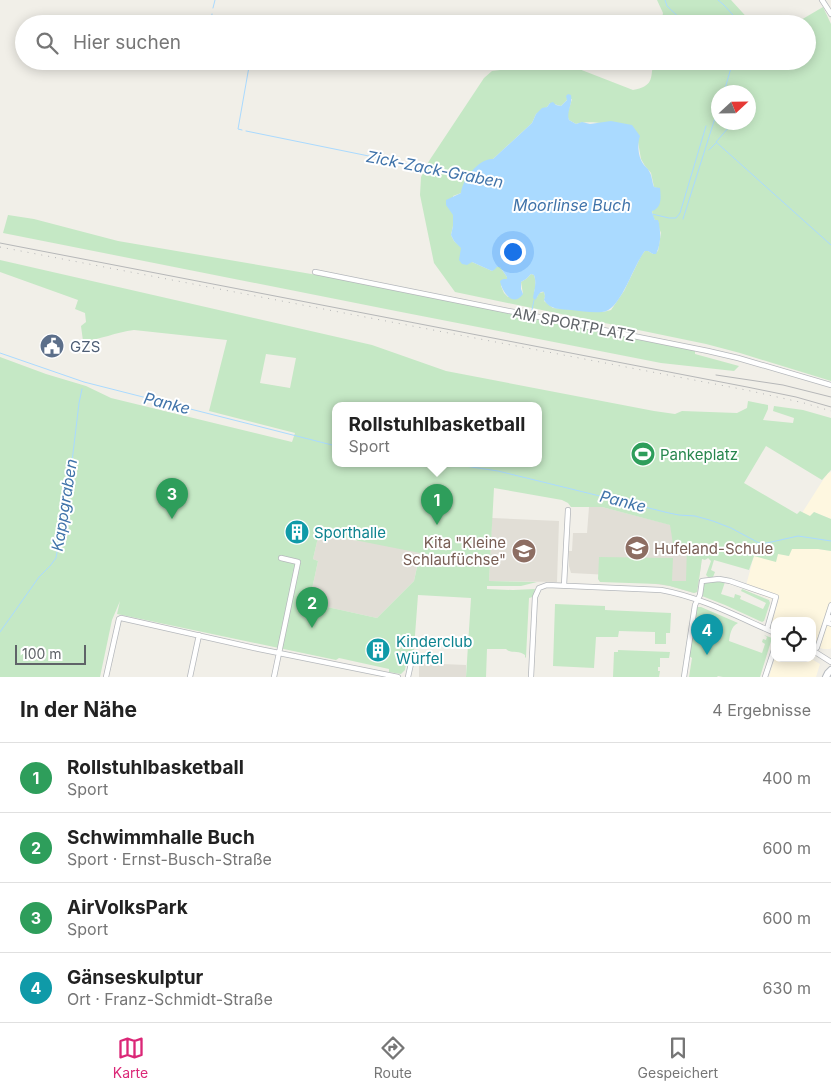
<!DOCTYPE html>
<html lang="de">
<head>
<meta charset="utf-8">
<style>
  body { margin:0; font-family:Inter,sans-serif; background:#f2f2f2; color:#222 }
  .controls { position:absolute; right:15px; bottom:15px; display:grid; overflow:hidden; border-radius:10px; box-shadow:0 2px 12px #0003 }
  .controls button { width:45px; height:45px; display:grid; place-items:center; padding:0; border:0; border-bottom:1px solid #e0e0e0; background:#fff; color:#222; font:25px sans-serif }
  .compass { position:absolute; left:711px; top:85px; width:45px; height:45px; border-radius:50%; background:#fff; box-shadow:0 2px 12px #0003; rotate:68deg }
  .scale { position:absolute; left:15px; bottom:12px; width:71px; box-sizing:border-box; padding-left:5px; border:2px solid #5f6368; border-top:0; font-size:14px; line-height:18px; white-space:nowrap; color:#5f6368; -webkit-text-stroke:4px #fff; paint-order:stroke }
  .you { position:absolute; left:512px; top:251px; width:18px; height:18px; margin:-12px; border:4px solid #fff; border-radius:50%; background:#1a73e8; box-shadow:0 0 0 8px #1a73e833 }
  .badge { display:grid; place-items:center; width:32px; height:32px; border-radius:50%; background:#db2777; color:#fff; font-size:16px; font-weight:700 }
  .pin { position:absolute; translate:-50% -41px; filter:drop-shadow(0 1px 2px #0008) }
  .pin::after { content:''; position:absolute; top:26px; width:18px; height:15px; background:inherit; clip-path:polygon(0 0,100% 0,50% 100%) }
  .popup { position:absolute; left:332px; top:402px; width:210px; height:65px; box-sizing:border-box; display:grid; place-content:center; border-radius:10px; background:#fff; filter:drop-shadow(0 1px 4px #0005); font-size:16px; white-space:nowrap; color:#767676 }
  .popup b { font-size:19px; color:#222 }
  .popup::after { content:''; position:absolute; left:50%; top:100%; margin-left:-10px; border:10px solid transparent; border-top-color:#fff }
  .list { margin:0; padding:0; list-style:none }
  h2 { display:flex; justify-content:space-between; align-items:center; height:65px; margin:0; padding:0 20px; font-size:21px }
  h2 small { font-size:16px; font-weight:400; color:#767676 }
  .list li { display:grid; grid-template-columns:32px 1fr auto; gap:15px; align-items:center; box-sizing:border-box; height:70px; padding:0 20px; border-top:1px solid #e0e0e0 }
  .list b { display:block; font-size:19px; white-space:nowrap }
  .list p { margin:0; font-size:16px; white-space:nowrap; color:#767676 }
  .list em { font-size:16px; font-style:normal; color:#767676 }
  .icon { flex:none; width:28px; height:28px; fill:none; stroke:currentColor; stroke-width:2; stroke-linecap:round; stroke-linejoin:round }
  .map { position:relative; flex:none; width:831px; height:677px; overflow:hidden }
  .search { position:absolute; background:#fff; box-shadow:0 2px 12px #0003; left:15px; right:15px; top:15px; height:55px; display:flex; align-items:center; gap:12px; box-sizing:border-box; padding:0 18px; border-radius:28px; color:#767676; font-size:19px }
  .sheet { height:345px; background:#fff }
  nav { display:flex; justify-content:space-around; align-items:center; box-sizing:border-box; height:70px; border-top:1px solid #e0e0e0; background:#fff; font-size:14px; color:#767676 }
  nav a { display:grid; justify-items:center; gap:2px }
  nav .on { color:#db2777 }
  .map>svg:first-child { display:block }
  .commercial { fill:#fef7e0 }
  .education { fill:#e1ded6 }
  .green { fill:#c5e8c5; fill-rule:evenodd }
  .water { fill:#aadaff }
  .lines { fill:none; stroke-linecap:round; stroke-linejoin:round }
  .stream { stroke:#aadaff; stroke-width:1 }
  .pedestrian-casing { stroke:#b5b8bc; stroke-width:5.5 }
  .minor-casing { stroke:#b5b8bc; stroke-width:6 }
  .secondary-casing { stroke:#b6babf; stroke-width:8 }
  .pedestrian { stroke:#fff; stroke-width:4 }
  .minor { stroke:#fff; stroke-width:4.5 }
  .secondary { stroke:#fff; stroke-width:6 }
  .tram { stroke:#b6b7b8; stroke-width:1 }
  .rail { stroke:#b6b7b8; stroke-width:1; stroke-dasharray:1 6; stroke-linecap:butt }
  .labels { text-anchor:middle; dominant-baseline:central; stroke-width:4; stroke-linejoin:round; paint-order:stroke }
  .street-label { font-size:15px; fill:#5f6368; stroke:#fff }
  .service-label { font-size:15px; fill:#4e5e75; stroke:#fff; text-anchor:start }
  .leisure-label { font-size:15px; fill:#27864d; stroke:#fff; text-anchor:start }
  .culture-label { font-size:15px; fill:#0d838f; stroke:#fff; text-anchor:start }
  .education-label { font-size:15px; fill:#785e54; stroke:#fff; text-anchor:end }
  .water-label { font-size:16px; font-style:italic; fill:#4174aa; stroke:#fff }
</style>
</head>
<body>
<div class="map">
<svg width="831" height="677" viewBox="0 0 831 677">
  <rect width="100%" height="100%" fill="#f1efe8"/>
  <path class="commercial" d="M 831,472 L 831,519 L 814,512 L 810,517 L 802,513 L 823,480 L 828,473 Z
    M 792,549 L 818,549 L 831,551 L 831,648 L 830,649 L 823,649 L 812,644 L 812,621 L 775,621 L 775,622 L 772,622 L 778,602 L 745,589 L 754,556 L 779,553 L 788,556 Z
    M 775,658 L 810,658 L 820,664 L 816,677 L 769,677 Z"/>
  <path class="education" d="M 589,507 L 602,507 L 702,533 L 701,566 L 697,592 L 694,593 L 670,586 L 648,583 L 648,577 L 571,573 L 569,566 L 569,551 L 572,551 L 573,533 L 587,533 Z
    M 492,518 L 559,521 L 557,582 L 489,581 Z
    M 319,533 L 357,541 L 358,538 L 420,552 L 414,581 L 377,618 L 309,603 L 318,561 L 313,559 Z
    M 419,663 L 466,665 L 466,677 L 419,677 Z"/>
  <path class="green" d="M 657,0 L 731,0 L 753,24 L 661,24 L 663,13 Z
    M 823,7 L 831,24 L 831,381 L 740,353 L 706,344 L 455,292 L 434,263 L 420,195 L 421,177 L 429,161 L 484,78 L 492,71 L 561,62 L 633,90 C 653,86 651,80 653,61 L 807,61 L 807,24 L 794,24 ZM 718,92 L 748,92 L 748,122 L 718,122 ZM 572,99 L 567,115 L 569,120 L 576,124 C 581,122 595,122 600,123 C 612,127 627,136 638,142 L 641,159 L 645,166 L 651,173 L 654,187 L 657,188 C 655,199 646,216 659,223 L 659,228 L 661,233 L 658,251 L 653,254 L 648,251 L 645,251 L 641,256 L 624,291 L 611,310 L 603,312 L 553,308 L 544,301 L 545,296 L 544,292 L 539,293 L 537,297 L 534,292 C 536,286 536,282 534,275 L 531,274 L 526,279 L 521,282 L 523,294 L 508,297 L 504,293 L 501,286 L 507,279 L 507,277 L 500,267 L 496,267 L 492,271 L 472,262 L 462,248 L 454,241 L 451,235 L 453,226 L 453,196 L 461,193 L 493,159 L 532,123 L 536,114 L 547,107 L 550,103 L 561,106 L 567,100 Z
    M 8,215 L 34,219 L 118,241 L 323,276 L 695,350 L 695,354 L 739,366 L 734,371 L 661,363 L 396,311 L 3,233 Z
    M 0,260 L 372,345 L 446,371 L 654,411 L 675,414 L 682,411 L 737,413 L 747,408 L 748,401 L 768,405 L 768,409 L 763,420 L 793,423 L 794,418 L 773,411 L 774,406 L 803,410 L 831,418 L 831,470 L 822,480 L 766,446 L 744,483 L 797,514 L 800,511 L 810,516 L 814,512 L 831,519 L 831,551 L 818,549 L 792,549 L 789,556 L 778,554 L 776,562 L 754,556 L 749,570 L 714,560 L 711,570 L 715,572 L 713,577 L 708,577 L 706,575 L 711,561 L 708,558 L 705,560 L 702,559 L 697,592 L 694,593 L 670,586 L 659,584 L 600,582 L 598,579 L 599,557 L 673,558 L 672,581 L 686,581 L 687,544 L 673,544 L 670,525 L 602,507 L 571,507 L 568,503 L 562,500 L 494,488 L 489,581 L 537,582 L 521,586 L 487,586 L 487,589 L 513,590 L 535,589 L 533,597 L 529,598 L 526,657 L 525,658 L 525,655 C 519,650 511,654 506,649 L 487,649 L 486,677 L 466,677 L 471,598 L 418,595 L 413,662 L 406,664 L 405,670 L 401,674 L 389,672 L 389,669 L 339,658 L 336,660 L 117,614 L 120,601 L 112,620 L 100,677 L 0,677 L 0,357 L 46,374 L 86,386 L 111,398 L 292,442 L 295,433 L 209,411 L 227,340 L 134,330 C 116,332 100,340 83,341 L 81,326 L 86,322 L 85,313 L 75,309 L 78,300 L 0,272 ZM 266,354 L 296,358 L 290,388 L 260,383 ZM 336,406 L 538,406 L 538,464 L 336,464 ZM 319,533 L 420,553 L 414,581 L 377,618 L 309,603 L 318,561 L 313,559 Z
    M 707,582 L 725,582 L 721,594 L 734,598 L 735,594 L 741,596 L 740,599 L 763,609 L 766,603 L 741,591 L 742,589 L 769,600 L 770,603 L 764,621 L 762,622 L 725,605 L 702,596 L 703,585 Z
    M 555,604 L 605,606 L 605,610 L 671,613 L 670,633 L 666,633 L 666,644 L 655,644 L 655,632 L 619,631 L 618,637 L 596,637 L 594,668 L 553,666 Z
    M 696,607 L 701,607 L 738,623 C 731,626 730,635 729,641 L 762,653 L 765,644 L 762,642 L 763,639 L 766,640 L 767,637 L 764,635 L 772,638 L 760,677 L 723,677 L 718,676 L 717,677 L 689,677 L 692,658 L 689,656 Z
    M 618,650 L 670,652 L 669,658 L 660,658 L 660,667 L 658,667 L 658,671 L 660,671 L 659,677 L 613,677 L 614,652 L 618,652 Z"/>
  <path class="water" d="M 568,94 L 571,95 C 573,104 566,111 569,120 L 576,124 L 582,122 L 590,124 L 611,121 L 632,125 L 640,136 C 637,144 638,158 644,165 C 645,167 648,168 649,171 C 652,175 652,182 654,187 L 660,188 C 661,197 662,208 652,211 L 652,213 L 655,220 L 658,220 L 659,223 C 659,226 660,229 660,232 C 661,238 659,249 656,254 L 653,254 L 648,251 L 645,251 C 633,265 621,311 602,312 C 592,313 581,311 571,310 C 561,309 550,310 544,300 L 545,296 L 544,292 C 539,290 538,297 535,300 L 533,298 C 534,290 537,284 534,275 L 531,274 L 526,279 L 521,282 L 521,289 L 523,294 C 513,308 502,292 500,281 L 503,279 L 507,279 L 507,277 L 500,267 L 497,267 L 494,270 L 492,271 L 472,262 L 467,265 L 462,264 L 459,260 L 461,248 L 454,241 L 451,235 L 453,226 L 453,215 L 446,205 L 446,200 L 461,193 C 462,180 479,158 493,159 L 532,123 L 536,114 L 542,108 L 547,107 L 550,103 L 553,102 L 556,105 L 561,106 L 567,100 L 566,96 Z"/>
  <g class="lines">
    <path class="stream" d="M 665,0 L 667,6 L 686,24
      M 718,0 L 724,5 L 741,24
      M 213,8 L 215,0
      M 211,24 L 212,14
      M 724,92 L 733,61
      M 729,127 L 716,142 L 831,245
      M 242,130 L 238,129 L 250,61
      M 246,131 L 467,176
      M 709,150 L 716,143
      M 652,214 L 669,218 L 676,218 L 680,213 L 706,126
      M 683,219 L 715,118 L 718,119
      M 532,310 L 534,300
      M 0,353 L 84,382 L 336,446
      M 410,464 L 425,466 L 465,466 L 498,471 L 669,513 L 679,515 L 695,516 L 713,521 L 731,528 L 759,543 L 767,543 L 798,536 L 831,541
      M 0,632 L 39,577 L 50,566 L 56,558 L 71,470 L 79,403 L 82,389"/>
    <defs>
      <path id="pedestrian" d="M 828,616 L 830,617 L 828,623 L 831,624
        M 817,648 L 831,605"/>
      <path id="minor" d="M 822,0 L 831,14
        M 315,272 L 708,351 L 738,358 L 831,385
        M 564,585 L 568,510
        M 812,650 L 831,662
        M 106,677 L 119,619 L 121,618 L 259,649 L 398,677
        M 190,677 L 199,635
        M 274,677 L 298,562 L 281,558
        M 408,677 L 412,659
        M 531,677 L 535,597 L 539,588 L 547,585 L 661,590 C 701,597 738,617 775,633
        M 684,677 L 695,605 L 700,595 L 702,581 L 719,579 L 730,581 L 776,597 L 767,629
        M 765,677 L 775,647"/>
      <path id="secondary" d="M 826,677 L 828,673 L 831,670"/>
    </defs>
    <use href="#pedestrian" class="pedestrian-casing"/>
    <use href="#minor" class="minor-casing"/>
    <use href="#secondary" class="secondary-casing"/>
    <use href="#pedestrian" class="pedestrian"/>
    <use href="#minor" class="minor"/>
    <use href="#secondary" class="secondary"/>
    <path class="tram" d="M 0,243 L 747,387 L 796,397 L 831,407
      M 716,375 L 783,385 L 831,397"/>
    <path class="rail" d="M 0,247 L 746,390 L 804,403 L 831,411"/>
  </g>
  <defs>
    <symbol id="civic-disc" viewBox="-11 -11 22 22"><circle r="9.5" fill="#5c6f8a" stroke="#fff"/><path d="M-.6-6.5H3V-4.5H.6V-3L4-1V1h2V6H-6V1h2V-1L-.6-3ZM-1.2 2.5V6h2.4V2.5Z" fill="#fff"/></symbol>
    <symbol id="stadium-disc" viewBox="-11 -11 22 22"><circle r="9.5" fill="#2e9e5b" stroke="#fff"/><path d="M0-5a6.5 5 0 1 0 0 10a6.5 5 0 1 0 0-10ZM-3.5-1.8h7v3.6h-7Z" fill="#fff"/></symbol>
    <symbol id="building-disc" viewBox="-11 -11 22 22"><circle r="9.5" fill="#0f9aa8" stroke="#fff"/><path d="M-4-6H4V6H1V3H-1V6H-4ZM-2.5-4.3h1.7v1.8h-1.7ZM.8-4.3h1.7v1.8H.8ZM-2.5-1h1.7V.8h-1.7ZM.8-1h1.7V.8H.8Z" fill="#fff"/></symbol>
    <symbol id="school-disc" viewBox="-11 -11 22 22"><circle r="9.5" fill="#8d6e63" stroke="#fff"/><path d="M0-5L7-2L0 1L-7-2ZM-4 1L0 2.5L4 1V4Q0 6-4 4Z" fill="#fff"/></symbol>
  </defs>
  <g fill-rule="evenodd">
    <use href="#civic-disc" x="38" y="332" width="28" height="28"/>
    <use href="#stadium-disc" x="629" y="440" width="28" height="28"/>
    <use href="#building-disc" x="283" y="518" width="28" height="28"/>
    <use href="#school-disc" x="623" y="534" width="28" height="28"/>
    <use href="#school-disc" x="510" y="537" width="28" height="28"/>
    <use href="#building-disc" x="364" y="636" width="28" height="28"/>
  </g>
  <g class="labels">
    <g class="street-label">
      <text transform="translate(574 324) rotate(11)">AM SPORTPLATZ</text>
    </g>
    <g class="service-label">
      <text x="70" y="346">GZS</text>
    </g>
    <g class="leisure-label">
      <text x="660" y="454">Pankeplatz</text>
    </g>
    <g class="culture-label">
      <text x="314" y="532">Sporthalle</text>
      <text x="396" y="641">Kinderclub<tspan x="396" dy="17">Würfel</tspan></text>
    </g>
    <g class="education-label">
      <text x="506" y="542">Kita "Kleine<tspan x="506" dy="17">Schlaufüchse"</tspan></text>
      <text x="654" y="548" text-anchor="start">Hufeland-Schule</text>
    </g>
    <g class="water-label">
      <text transform="translate(435 169) rotate(11)">Zick-Zack-Graben</text>
      <text x="572" y="205">Moorlinse Buch</text>
      <text transform="translate(167 403) rotate(14)">Panke</text>
      <text transform="translate(623 501) rotate(14)">Panke</text>
      <text transform="translate(64 505) rotate(-81)">Kappgraben</text>
    </g>
  </g>
</svg>
<div class="controls">
<button><svg class="icon" aria-label="locate" viewBox="0 0 24 24"><circle cx="12" cy="12" r="6"/><path d="M12 2v4M12 18v4M2 12h4M18 12h4"/></svg></button>
</div>
<svg class="compass" viewBox="-18 -18 36 36"><path d="M0-13l5 13h-10z" fill="#e53935"/><path d="M0 13l5-13h-10z" fill="#767676"/></svg>
<div class="scale">100 m</div>
<div class="you"></div>
<div class="pin badge" style="left:437px;top:525px;background:#2e9e5b">1</div>
<div class="popup"><b>Rollstuhlbasketball</b>Sport</div>
<div class="pin badge" style="left:312px;top:628px;background:#2e9e5b">2</div>
<div class="pin badge" style="left:172px;top:519px;background:#2e9e5b">3</div>
<div class="pin badge" style="left:707px;top:655px;background:#0f9aa8">4</div>
<div class="search"><svg class="icon" aria-label="search" viewBox="0 0 24 24"><circle cx="10" cy="10" r="6"/><path d="M15 15l6 6"/></svg>Hier suchen</div>
</div>
<section class="sheet">
<h2>In der Nähe<small>4 Ergebnisse</small></h2>
<ul class="list">
<li><span class="badge" style="background:#2e9e5b">1</span><div><b>Rollstuhlbasketball</b><p>Sport</p></div><em>400 m</em></li>
<li><span class="badge" style="background:#2e9e5b">2</span><div><b>Schwimmhalle Buch</b><p>Sport · Ernst-Busch-Straße</p></div><em>600 m</em></li>
<li><span class="badge" style="background:#2e9e5b">3</span><div><b>AirVolksPark</b><p>Sport</p></div><em>600 m</em></li>
<li><span class="badge" style="background:#0f9aa8">4</span><div><b>Gänseskulptur</b><p>Ort · Franz-Schmidt-Straße</p></div><em>630 m</em></li>
</ul>
</section>
<nav>
<a class="on"><svg class="icon" aria-label="map" viewBox="0 0 24 24"><path d="M3 6l6-2 6 2 6-2v14l-6 2-6-2-6 2zM9 4v14M15 6v14"/></svg>Karte</a>
<a><svg class="icon" aria-label="directions" viewBox="0 0 24 24"><path d="M12 3l9 9-9 9-9-9zM9 14v-3h6M13 9l2 2-2 2"/></svg>Route</a>
<a><svg class="icon" aria-label="saved" viewBox="0 0 24 24"><path d="M7 4h10v16l-5-4-5 4z"/></svg>Gespeichert</a>
</nav>
</body>
</html>
